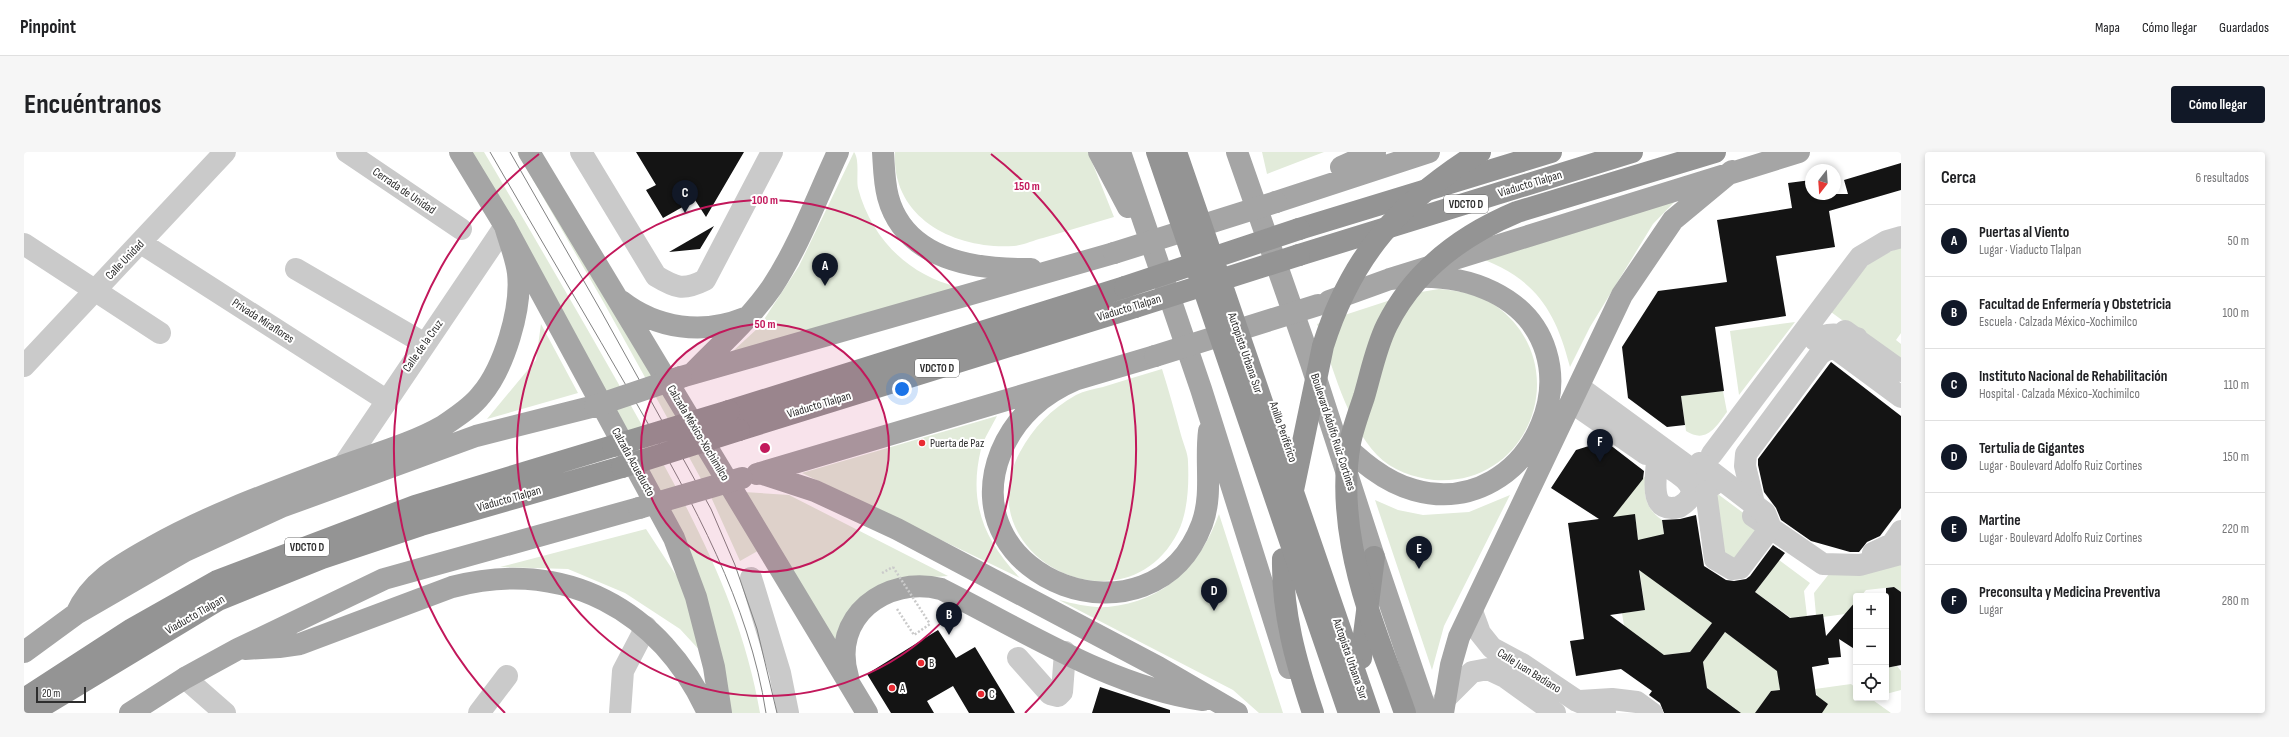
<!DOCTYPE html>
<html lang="es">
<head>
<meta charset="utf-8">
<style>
  body { margin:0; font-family:"Sofia Sans Condensed",sans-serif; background:#f6f6f6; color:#202124 }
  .controls { position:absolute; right:12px; bottom:12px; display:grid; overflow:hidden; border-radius:4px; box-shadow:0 2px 6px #0003 }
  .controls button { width:36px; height:36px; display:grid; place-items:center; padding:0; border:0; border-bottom:1px solid #e0e0e0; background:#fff; color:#202124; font:20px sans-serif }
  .compass { position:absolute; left:1781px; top:12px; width:36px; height:36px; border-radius:50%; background:#fff; box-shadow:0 2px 6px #0003; rotate:197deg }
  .scale { position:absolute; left:12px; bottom:10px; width:50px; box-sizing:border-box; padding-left:4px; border:2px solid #2d2d2d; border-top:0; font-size:11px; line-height:14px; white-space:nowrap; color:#2d2d2d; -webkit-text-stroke:3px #fff; paint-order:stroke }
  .you { position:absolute; left:878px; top:237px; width:14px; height:14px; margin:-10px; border:3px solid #fff; border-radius:50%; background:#1a73e8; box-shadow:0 0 0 6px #1a73e833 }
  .badge { display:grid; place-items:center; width:26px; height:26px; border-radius:50%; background:#111827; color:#fff; font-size:13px; font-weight:700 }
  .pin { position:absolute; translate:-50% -33px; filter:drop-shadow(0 1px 2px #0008) }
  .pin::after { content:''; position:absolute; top:21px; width:14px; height:12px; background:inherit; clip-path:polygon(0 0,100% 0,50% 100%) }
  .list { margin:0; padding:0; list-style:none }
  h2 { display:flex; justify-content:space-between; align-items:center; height:52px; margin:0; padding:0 16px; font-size:17px }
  h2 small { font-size:13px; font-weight:400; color:#757577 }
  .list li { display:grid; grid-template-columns:26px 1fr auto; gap:12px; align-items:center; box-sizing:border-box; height:72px; padding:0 16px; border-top:1px solid #e0e0e0 }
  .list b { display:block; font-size:15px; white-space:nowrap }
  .list p { margin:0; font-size:13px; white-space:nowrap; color:#757577 }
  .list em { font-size:13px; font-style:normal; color:#757577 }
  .icon { flex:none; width:22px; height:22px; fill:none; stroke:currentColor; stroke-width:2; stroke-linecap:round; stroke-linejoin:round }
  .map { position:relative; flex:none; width:1877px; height:561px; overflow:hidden; border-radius:4px }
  header { display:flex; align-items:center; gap:24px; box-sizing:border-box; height:56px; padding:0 20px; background:#fff; border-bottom:1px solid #e0e0e0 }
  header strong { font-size:19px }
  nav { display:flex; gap:22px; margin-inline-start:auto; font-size:14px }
  .intro { display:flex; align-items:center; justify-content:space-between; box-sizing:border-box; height:96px; padding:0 24px }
  h1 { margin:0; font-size:28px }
  .button { padding:10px 18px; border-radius:4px; background:#111827; color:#fff; font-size:14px; font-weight:700 }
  main { display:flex; gap:24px; padding:0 24px }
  aside { flex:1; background:#fff; border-radius:4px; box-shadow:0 2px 6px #0003 }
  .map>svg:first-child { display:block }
  .green { fill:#e2ebda }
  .building { fill:#141414; fill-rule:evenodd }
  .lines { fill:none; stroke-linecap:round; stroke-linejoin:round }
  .path { stroke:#cacaca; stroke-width:2.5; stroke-dasharray:2 2; stroke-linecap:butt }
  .minor { stroke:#cacaca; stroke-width:22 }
  .major { stroke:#a5a5a5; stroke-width:22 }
  .highway { stroke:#949494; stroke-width:22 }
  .tram { stroke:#828282; stroke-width:1 }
  .path-bridge { stroke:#cacaca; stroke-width:2.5; stroke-dasharray:2 2; stroke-linecap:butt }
  .minor-bridge { stroke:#cacaca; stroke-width:22 }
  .major-bridge { stroke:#a5a5a5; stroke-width:22 }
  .highway-bridge { stroke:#949494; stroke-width:22 }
  .ring { fill:none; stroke:#c2185b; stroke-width:2 }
  .poi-dot { fill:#e92a32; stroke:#fff; stroke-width:1.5 }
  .labels { text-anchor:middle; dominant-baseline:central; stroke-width:4; stroke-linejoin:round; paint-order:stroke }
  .shield { fill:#fff; stroke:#6c6c6c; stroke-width:1 }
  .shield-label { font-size:11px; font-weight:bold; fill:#2d2d2d }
  .street-label { font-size:12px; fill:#2d2d2d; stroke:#fff }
  .poi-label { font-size:12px; fill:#2d2d2d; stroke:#fff; text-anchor:start }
  .centre { fill:#c2185b; stroke:#fff; stroke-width:2 }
  .ring-label { font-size:12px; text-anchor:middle; font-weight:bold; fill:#c2185b; stroke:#fff; stroke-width:4; stroke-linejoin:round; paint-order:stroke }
</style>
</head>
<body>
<header>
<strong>Pinpoint</strong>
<nav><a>Mapa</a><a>Cómo llegar</a><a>Guardados</a></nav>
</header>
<div class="intro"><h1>Encuéntranos</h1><a class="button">Cómo llegar</a></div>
<main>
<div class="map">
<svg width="1877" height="561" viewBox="0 0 1877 561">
  <rect width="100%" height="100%" fill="#fff"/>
  <path class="green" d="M 438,0 L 460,0 C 509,83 558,167 606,252 C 661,350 717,448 736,561 L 701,561 L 676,442 Z
    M 493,0 L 499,0 L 739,396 L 716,409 L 687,345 L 580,151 Z
    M 830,0 C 836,8 832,26 834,36 C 847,86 884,123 934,135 L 708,200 L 735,175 L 775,114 Z
    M 871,0 L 1064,0 L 1090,65 C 1066,72 1043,79 1019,86 C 1010,88 1000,93 990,94 C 932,98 867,67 871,0 Z
    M 1238,0 L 1300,0 L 1243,22 Z
    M 1659,41 L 1629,72 L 1566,175 L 1546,215 C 1530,152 1507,123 1445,102 Z
    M 1877,95 L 1877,181 L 1872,188 L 1877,192 L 1877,207 L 1875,210 L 1807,160 C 1830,125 1837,111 1877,95 Z
    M 1415,137 C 1435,139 1456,142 1472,154 C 1551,211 1508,335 1410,328 C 1391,326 1367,318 1353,303 C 1323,272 1308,212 1293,172 L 1385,142 Z
    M 1771,170 L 1715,243 L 1706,179 Z
    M 517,172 L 554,241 L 463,267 L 512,208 Z
    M 1138,217 C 1145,239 1151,261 1157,283 C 1159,291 1164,301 1164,310 C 1165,332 1164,360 1154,380 C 1101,485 940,404 996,300 C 1009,276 1027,257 1052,243 C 1060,239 1070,237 1079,235 C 1098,229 1118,223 1138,217 Z
    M 1699,239 L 1703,260 C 1692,275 1682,292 1662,279 L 1657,244 Z
    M 973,264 C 968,274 960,286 957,297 C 944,351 960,388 996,426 L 778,321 Z
    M 1623,322 C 1618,341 1621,356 1638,368 L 1640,382 L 1616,403 L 1611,363 L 1585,366 Z
    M 1687,337 L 1741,377 L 1715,411 L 1700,410 Z
    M 720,340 L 765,343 L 924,424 L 880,427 L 817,498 Z
    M 1486,343 L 1420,474 L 1408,518 L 1351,348 L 1374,358 L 1399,363 L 1445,360 Z
    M 1195,362 L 1259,561 L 1235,561 L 1209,538 L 1035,448 C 1051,452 1067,456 1084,455 C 1141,449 1176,414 1195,362 Z
    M 622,377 L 667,446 L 691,515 L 656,477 L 601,441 L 544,417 L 476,415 Z
    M 1755,408 L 1786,431 L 1780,439 L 1783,464 L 1767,466 L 1731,440 Z
    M 1877,410 L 1877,440 L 1870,435 L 1842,438 L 1837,444 L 1832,444 L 1832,449 L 1821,462 L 1799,465 L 1798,462 L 1792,463 L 1790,441 L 1805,422 Z
    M 1615,415 L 1688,471 L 1666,500 L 1640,503 L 1601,480 L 1598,461 L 1621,458 Z
    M 1701,480 L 1754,519 L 1756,538 L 1747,539 L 1732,561 L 1713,561 L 1712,557 L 1683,536 L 1679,510 Z
    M 1873,514 L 1877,519 L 1877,538 L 1862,542 L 1862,516 Z
    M 1827,532 L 1832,536 L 1832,546 L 1846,546 L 1867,561 L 1798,561 L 1791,537 Z"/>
  <path class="building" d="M 612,0 L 720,0 L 682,65 L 671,48 L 639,66 L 622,38 L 632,33 Z
    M 1877,11 L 1877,38 L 1805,59 L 1811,95 L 1752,104 L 1762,164 L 1691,175 L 1700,239 L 1657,244 L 1661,273 L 1643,275 L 1604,246 L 1598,195 L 1634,139 L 1703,130 L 1693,68 L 1768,56 L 1764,31 L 1787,28 L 1787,42 L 1824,42 L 1820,28 Z
    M 690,74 L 676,97 L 645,100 Z
    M 1807,210 L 1877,264 L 1877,356 L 1856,384 L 1843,390 L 1835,400 L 1826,400 L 1787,389 L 1757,368 L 1752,356 L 1740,340 L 1734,313 L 1734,307 Z
    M 1581,289 L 1620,319 L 1619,327 L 1589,365 L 1611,362 L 1614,388 L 1640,382 L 1638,368 L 1656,367 L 1672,363 L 1680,414 L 1702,428 L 1710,429 L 1722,427 L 1726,424 L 1749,393 L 1761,401 L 1731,440 L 1766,466 L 1799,462 L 1802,484 L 1832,449 L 1832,498 L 1815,487 L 1817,505 L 1804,506 L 1805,512 L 1788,515 L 1792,543 L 1804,552 L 1798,561 L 1731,561 L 1747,539 L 1756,538 L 1753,519 L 1701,480 L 1679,510 L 1683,536 L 1717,561 L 1640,561 L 1636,551 L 1625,543 L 1628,539 L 1597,517 L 1552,524 L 1546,489 L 1560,487 L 1544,371 L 1575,367 L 1527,336 L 1552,298 ZM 1615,418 L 1688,471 L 1666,500 L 1640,503 L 1586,463 L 1621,458 Z
    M 1870,435 L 1877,440 L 1877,513 L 1862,516 L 1862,436 Z
    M 914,478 L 932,506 L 951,495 L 991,561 L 945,561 L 929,534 L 903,549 L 910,561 L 867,561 L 843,522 Z
    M 1076,535 L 1146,558 L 1146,561 L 1068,561 Z"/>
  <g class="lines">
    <path class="path" d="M 858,421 L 869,415
      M 873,457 L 890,483 L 906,472"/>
    <path class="minor" d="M 323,0 L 437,77
      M 557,0 L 632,124 C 652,136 659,139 681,128 L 748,0
      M 117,91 L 362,248
      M 0,92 L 136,181
      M 272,117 L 401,192
      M 1821,179 L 1877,219
      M 1791,188 C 1804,179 1818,183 1833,186
      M 0,214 L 201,0
      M 1555,235 L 1689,333
      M 1547,250 L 1622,302
      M 1688,302 L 1836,105 L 1863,89 L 1877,85
      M 1633,309 C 1649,318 1687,336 1655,355 C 1624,362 1632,327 1633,309 Z
      M 319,314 L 481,74
      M 1729,364 L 1799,412 L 1836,413 L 1873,403 L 1877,400
      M 1733,364 L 1721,314 L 1722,302 L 1796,202 L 1804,197 L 1812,197 L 1877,245
      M 1849,401 L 1868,392 L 1877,379
      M 727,426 L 756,521 L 764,561
      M 1448,459 L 1456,481 L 1468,496 L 1498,512 L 1553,549 L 1581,561
      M 994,506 L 1026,542 L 1034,544 L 1038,540 L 1041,500
      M 161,526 L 201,561
      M 1420,548 L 1448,520 L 1464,517 L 1481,525 L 1531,561
      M 1556,549 L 1588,547 L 1613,550 L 1628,561
      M 455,561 L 483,524
      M 596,561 L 599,519 L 622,475"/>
    <path class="major" d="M 436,0 L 481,74 L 650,386 L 672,445 L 690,515 L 697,561
      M 505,0 L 843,561
      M 859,0 C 860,15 860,30 864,45 C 881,108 952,118 1007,117
      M 1075,0 L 1104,55
      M 1096,0 L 1177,237 L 1265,516
      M 1213,0 L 1287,211 L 1350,405 L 1403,561
      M 1317,15 L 1351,0
      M 1252,50 L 1405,0
      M 597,149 C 633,177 679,183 721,166
      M 1305,149 L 1366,127 L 1775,0
      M 669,221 C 696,193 726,167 748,135 C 775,94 793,45 814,0
      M 657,225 L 1090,101
      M 1053,227 C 1018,242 992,264 977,300 C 926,428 1129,503 1178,372 C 1189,342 1181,311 1185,279
      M 1313,286 C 1334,307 1360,330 1390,338 C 1509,371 1584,197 1469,140 C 1437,124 1402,122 1366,127
      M 736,321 L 791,339 L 873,377 L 1134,515 L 1213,561
      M 733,322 L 1131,204
      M 52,462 C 67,428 98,412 128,395 C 185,363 246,341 307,318 C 343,304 386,293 419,274 C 432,265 447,256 457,243 C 480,216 498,157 494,121 C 492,105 485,89 481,74
      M 221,497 L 255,495 L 276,492 L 428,435 C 540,405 637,458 684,561
      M 0,500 L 52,462 L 161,399 L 257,355 L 452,284 L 571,254
      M 824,525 C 806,465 862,423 917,437 C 999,478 1087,535 1179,548
      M 106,561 L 161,526 L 214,497 L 360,427 L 615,356
      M 1419,561 L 1427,513 L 1435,485 L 1598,143 L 1649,68 L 1708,19"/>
    <path class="highway" d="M 1275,77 L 1527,0
      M 1275,103 L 1608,0
      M 705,259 L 1101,135
      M 715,278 L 1111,155
      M 1259,407 C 1258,461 1272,510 1289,561
      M 1337,506 L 1350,405
      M 0,547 L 108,477 L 193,429 L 391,354 L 589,294
      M 7,561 L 194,448 L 298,406 L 397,373 L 598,315"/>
    <path class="tram" d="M 466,0 C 515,85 565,169 614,254 C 669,351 725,450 742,561
      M 486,0 L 577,159 L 687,357 L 711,413 L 733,477 L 753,561"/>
    <path class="path-bridge" d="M 869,415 L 906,472"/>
    <path class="minor-bridge" d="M 1676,311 L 1741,361 L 1745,371 L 1741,383 L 1716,416 L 1708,417 L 1691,407 L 1682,340"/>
    <path class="major-bridge" d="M 1090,101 L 1252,50
      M 1131,204 L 1294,153
      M 571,254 L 657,225
      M 615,356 L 718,326"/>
    <path class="highway-bridge" d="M 1133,0 L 1325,561
      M 1152,0 L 1345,561
      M 1101,135 L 1275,77
      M 1111,155 L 1275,103
      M 589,294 L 705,259
      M 598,315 L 715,278
      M 1269,338 L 1299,194 C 1328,102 1376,50 1456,0
      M 1381,561 C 1362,506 1338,451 1328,394 C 1322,361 1320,324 1326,291 C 1329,276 1335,260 1340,245 C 1347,221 1352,195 1363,173 C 1390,119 1438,83 1493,60 L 1691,0"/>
  </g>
  <circle cx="741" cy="296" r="124" fill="#c2185b" fill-opacity=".12"/>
  <g class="ring">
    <circle cx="741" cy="296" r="124"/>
    <circle cx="741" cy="296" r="248"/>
    <path d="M481 561A371 371 0 0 1 515 2M967 2A371 371 0 0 1 1001 561"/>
  </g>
  <g class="poi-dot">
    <circle cx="898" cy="291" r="4"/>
    <circle cx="897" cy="511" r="4"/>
    <circle cx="868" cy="536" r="4"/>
    <circle cx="957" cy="542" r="4"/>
  </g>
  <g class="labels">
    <g class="shield">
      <rect x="1420" y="43" width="44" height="18" rx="3"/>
      <rect x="891" y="207" width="44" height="18" rx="3"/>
      <rect x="261" y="386" width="44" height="18" rx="3"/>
    </g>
    <g class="shield-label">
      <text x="1442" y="52">VDCTO D</text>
      <text x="913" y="216">VDCTO D</text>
      <text x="283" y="395">VDCTO D</text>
    </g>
    <g class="street-label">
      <text transform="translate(1506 32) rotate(-17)">Viaducto Tlalpan</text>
      <text transform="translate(380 39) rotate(34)">Cerrada de Unidad</text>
      <text transform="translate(101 108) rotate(-46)">Calle Unidad</text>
      <text transform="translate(1105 156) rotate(-17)">Viaducto Tlalpan</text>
      <text transform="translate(239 169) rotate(33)">Privada Miraflores</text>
      <text transform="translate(399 194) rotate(-55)">Calle de la Cruz</text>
      <text transform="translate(1221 201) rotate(71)">Autopista Urbana Sur</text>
      <text transform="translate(795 253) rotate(-17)">Viaducto Tlalpan</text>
      <text transform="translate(1259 280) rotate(71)">Anillo Periférico</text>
      <text transform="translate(1309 280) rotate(72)">Boulevard Adolfo Ruiz Cortines</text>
      <text transform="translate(674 281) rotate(59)">Calzada México-Xochimilco</text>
      <text transform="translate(609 310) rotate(61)">Calzada Acueducto</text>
      <text transform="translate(485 347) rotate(-16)">Viaducto Tlalpan</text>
      <text transform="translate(171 463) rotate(-30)">Viaducto Tlalpan</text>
      <text transform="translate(1326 507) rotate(71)">Autopista Urbana Sur</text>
      <text transform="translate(1505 519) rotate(32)">Calle Juan Badiano</text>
    </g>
    <g class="poi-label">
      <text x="906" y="291">Puerta de Paz</text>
      <text x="905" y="511">B</text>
      <text x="876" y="536">A</text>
      <text x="965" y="542">C</text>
    </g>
  </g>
  <circle cx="741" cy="296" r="6" class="centre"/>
  <g class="ring-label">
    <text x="1003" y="38">150 m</text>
    <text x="741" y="52">100 m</text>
    <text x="741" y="176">50 m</text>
  </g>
</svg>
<div class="controls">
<button>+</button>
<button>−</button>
<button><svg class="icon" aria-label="locate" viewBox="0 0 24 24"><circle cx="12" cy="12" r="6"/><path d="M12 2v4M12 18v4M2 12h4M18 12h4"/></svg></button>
</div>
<svg class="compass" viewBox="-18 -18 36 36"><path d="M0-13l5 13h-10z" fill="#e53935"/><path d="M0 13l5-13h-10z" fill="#757577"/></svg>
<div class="scale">20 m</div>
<div class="you"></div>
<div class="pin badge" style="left:801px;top:134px">A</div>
<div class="pin badge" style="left:925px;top:483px">B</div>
<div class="pin badge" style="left:661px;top:61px">C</div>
<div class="pin badge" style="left:1190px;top:459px">D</div>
<div class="pin badge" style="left:1395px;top:417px">E</div>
<div class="pin badge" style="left:1576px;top:310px">F</div>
</div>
<aside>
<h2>Cerca<small>6 resultados</small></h2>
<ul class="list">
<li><span class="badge">A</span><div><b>Puertas al Viento</b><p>Lugar · Viaducto Tlalpan</p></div><em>50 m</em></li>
<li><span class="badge">B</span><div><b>Facultad de Enfermería y Obstetricia</b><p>Escuela · Calzada México-Xochimilco</p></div><em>100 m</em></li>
<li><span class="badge">C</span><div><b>Instituto Nacional de Rehabilitación</b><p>Hospital · Calzada México-Xochimilco</p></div><em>110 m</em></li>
<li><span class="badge">D</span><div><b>Tertulia de Gigantes</b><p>Lugar · Boulevard Adolfo Ruiz Cortines</p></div><em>150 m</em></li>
<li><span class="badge">E</span><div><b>Martine</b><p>Lugar · Boulevard Adolfo Ruiz Cortines</p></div><em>220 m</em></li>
<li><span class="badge">F</span><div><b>Preconsulta y Medicina Preventiva</b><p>Lugar</p></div><em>280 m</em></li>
</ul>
</aside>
</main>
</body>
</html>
